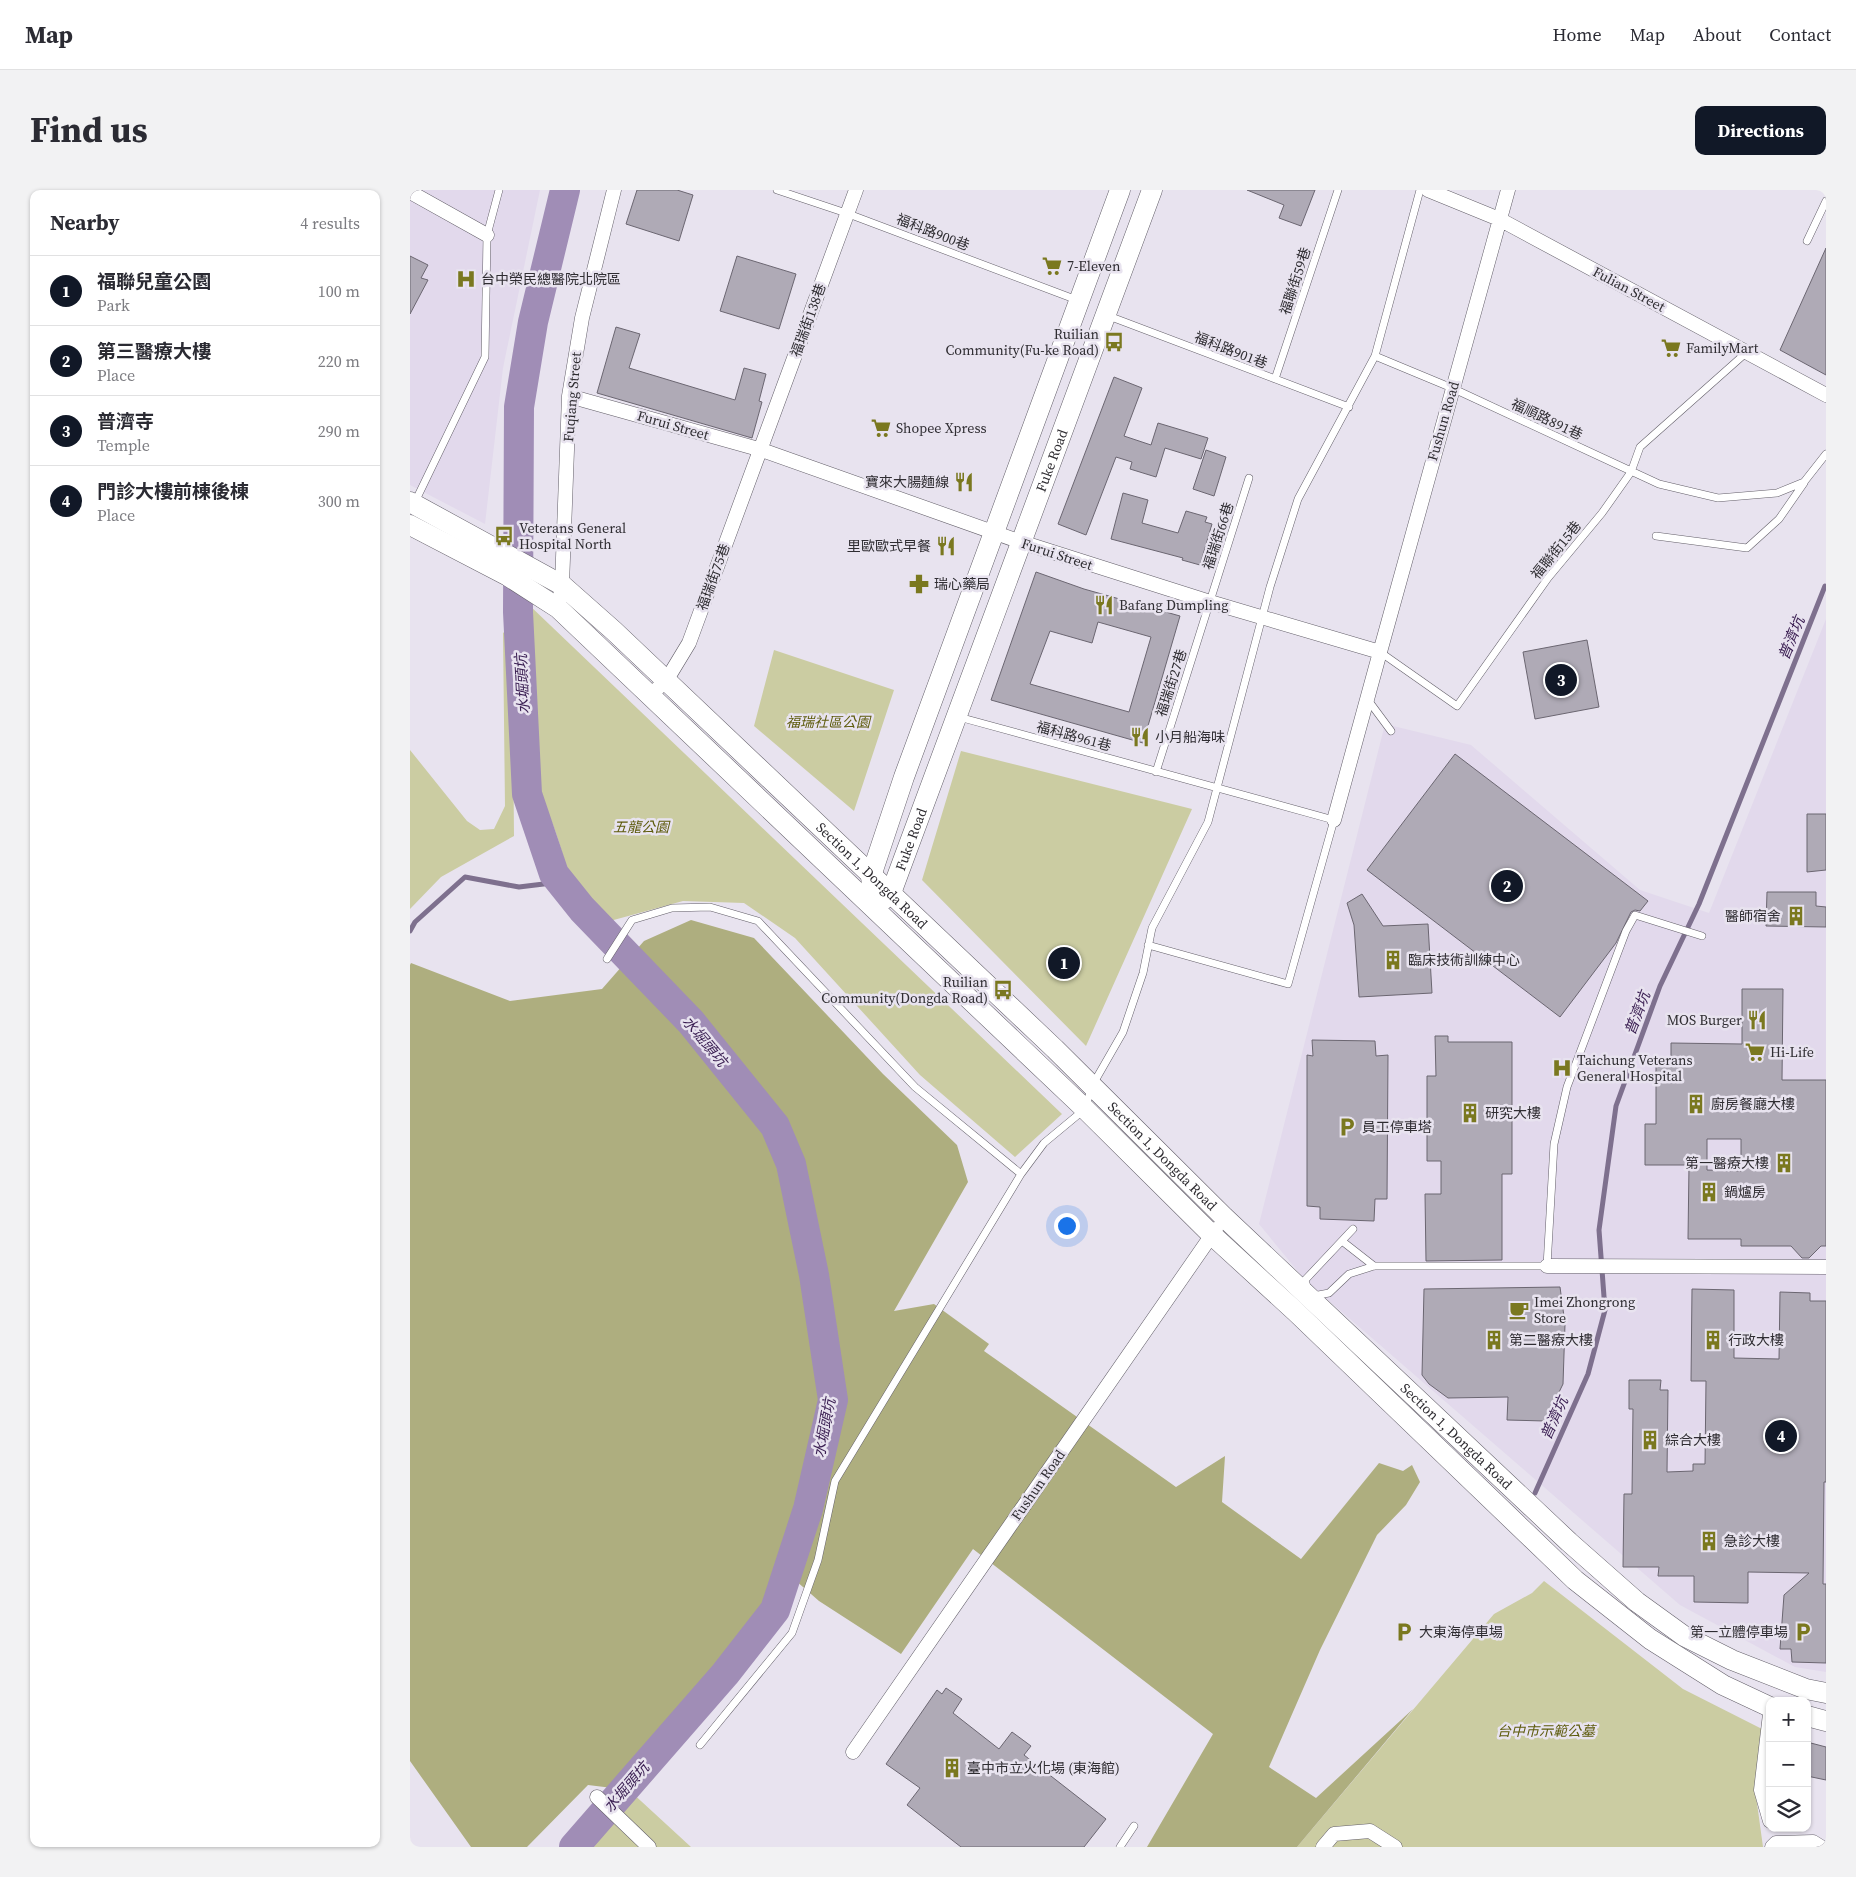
<!DOCTYPE html>
<html lang="en">
<head>
<meta charset="utf-8">
<style>
  body { margin:0; font-family:"Source Serif 4","Noto Sans TC",serif; background:#f2f2f3; color:#2b2b33 }
  .controls { position:absolute; right:15px; bottom:15px; display:grid; overflow:hidden; border-radius:10px; box-shadow:0 1px 4px #0004 }
  .controls button { width:45px; height:45px; display:grid; place-items:center; padding:0; border:0; border-bottom:1px solid #e1e1e2; background:#fff; color:#2b2b33; font:25px sans-serif }
  .you { position:absolute; left:656px; top:1035px; width:18px; height:18px; margin:-12px; border:4px solid #fff; border-radius:50%; background:#1a73e8; box-shadow:0 0 0 8px #1a73e833 }
  .badge { display:grid; place-items:center; width:32px; height:32px; border-radius:50%; background:#111827; color:#fff; font-size:16px; font-weight:700 }
  .pin { position:absolute; translate:-50% -50%; border:2px solid #fff; box-shadow:0 1px 5px #0006 }
  .list { margin:0; padding:0; list-style:none }
  h2 { display:flex; justify-content:space-between; align-items:center; height:65px; margin:0; padding:0 20px; font-size:21px }
  h2 small { font-size:16px; font-weight:400; color:#7c7c81 }
  .list li { display:grid; grid-template-columns:32px 1fr auto; gap:15px; align-items:center; box-sizing:border-box; height:70px; padding:0 20px; border-top:1px solid #e1e1e2 }
  .list b { display:block; font-size:19px; white-space:nowrap }
  .list p { margin:0; font-size:16px; white-space:nowrap; color:#7c7c81 }
  .list em { font-size:16px; font-style:normal; color:#7c7c81 }
  .icon { flex:none; width:28px; height:28px; fill:none; stroke:currentColor; stroke-width:2; stroke-linecap:round; stroke-linejoin:round }
  .map { position:relative; flex:none; width:1416px; height:1657px; overflow:hidden; border-radius:10px }
  header { display:flex; align-items:center; gap:30px; box-sizing:border-box; height:70px; padding:0 25px; background:#fff; border-bottom:1px solid #e1e1e2 }
  header strong { font-size:24px }
  nav { display:flex; gap:28px; margin-inline-start:auto; font-size:18px }
  .intro { display:flex; align-items:center; justify-content:space-between; box-sizing:border-box; height:120px; padding:0 30px }
  h1 { margin:0; font-size:35px }
  .button { padding:12px 22px; border-radius:10px; background:#111827; color:#fff; font-size:18px; font-weight:700 }
  main { display:flex; gap:30px; padding:0 30px }
  aside { flex:1; background:#fff; border-radius:10px; box-shadow:0 1px 4px #0004 }
  .map>svg:first-child { display:block }
  .built { fill:#e2d9ec }
  .green { fill:#cbcca2 }
  .forest { fill:#aeae7f }
  .lines { fill:none; stroke-linecap:round; stroke-linejoin:round }
  .stream { stroke:#7e708e; stroke-width:5 }
  .river { stroke:#a08db6; stroke-width:30 }
  .building { fill:#afaab6; stroke:#6b6671; fill-rule:evenodd }
  .lane-casing { stroke:#635f69; stroke-width:8 }
  .street-casing { stroke:#635f69; stroke-width:15 }
  .secondary-casing { stroke:#635f69; stroke-width:21 }
  .lane { stroke:#fff; stroke-width:7 }
  .street { stroke:#fff; stroke-width:14 }
  .secondary { stroke:#fff; stroke-width:20 }
  .labels { text-anchor:middle; dominant-baseline:central; stroke-width:5; stroke-linejoin:round; paint-order:stroke }
  .street-label { font-size:14px; fill:#2f2d32; stroke:#e8e3ef }
  .poi-label { font-size:14px; fill:#2f2d32; stroke:#e8e3ef; text-anchor:start }
  .park-label { font-size:14px; font-style:italic; fill:#5d5b0c; stroke:#e8e3ef }
  .water-label { font-size:15px; font-style:italic; fill:#391d51; stroke:#e8e3ef }
</style>
</head>
<body>
<header>
<strong>Map</strong>
<nav><a>Home</a><a>Map</a><a>About</a><a>Contact</a></nav>
</header>
<div class="intro"><h1>Find us</h1><a class="button">Directions</a></div>
<main>
<aside>
<h2>Nearby<small>4 results</small></h2>
<ul class="list">
<li><span class="badge">1</span><div><b>福聯兒童公園</b><p>Park</p></div><em>100 m</em></li>
<li><span class="badge">2</span><div><b>第三醫療大樓</b><p>Place</p></div><em>220 m</em></li>
<li><span class="badge">3</span><div><b>普濟寺</b><p>Temple</p></div><em>290 m</em></li>
<li><span class="badge">4</span><div><b>門診大樓前棟後棟</b><p>Place</p></div><em>300 m</em></li>
</ul>
</aside>
<div class="map">
<svg width="1416" height="1657" viewBox="0 0 1416 1657">
  <rect width="100%" height="100%" fill="#e8e3ef"/>
  <path class="built" d="M 0,0 L 130,0 L 93,178 L 75,334 L 0,295 Z
    M 1416,429 L 1416,1482 L 1385,1477 L 1270,1415 L 895,1090 L 849,1034 L 975,534 L 1061,555 L 1230,700 L 1299,723 Z"/>
  <path class="green" d="M 118,414 L 652,924 L 605,967 L 510,885 L 385,748 L 334,713 L 273,711 L 200,731 C 191,723 178,715 171,705 C 150,675 150,634 127,606 Z
    M 102,435 L 104,646 L 31,687 L 0,719 L 0,560 L 57,631 L 70,640 L 84,639 L 95,616 L 93,443 Z
    M 364,460 L 484,500 L 444,621 L 344,536 Z
    M 551,561 L 782,619 L 676,856 L 512,690 Z
    M 1134,1391 L 1273,1499 L 1354,1540 L 1346,1606 L 1353,1657 L 887,1657 L 1084,1424 L 1122,1403 Z
    M 219,1600 L 281,1657 L 166,1657 Z"/>
  <path class="forest" d="M 281,730 L 344,748 L 473,884 L 547,955 L 558,992 L 484,1121 L 524,1114 L 579,1154 L 574,1161 L 766,1297 L 815,1266 L 812,1312 L 891,1369 L 969,1273 L 993,1281 L 1002,1275 L 1010,1292 L 996,1315 L 967,1345 L 910,1460 L 859,1577 L 906,1608 L 1003,1519 L 887,1657 L 737,1657 L 803,1544 L 563,1359 L 491,1464 L 409,1411 L 385,1390 L 363,1433 L 300,1523 L 219,1600 L 178,1595 L 117,1657 L 61,1657 L 0,1571 L 0,775 L 1,773 L 100,811 L 192,799 L 234,751 Z"/>
  <g class="lines">
    <path class="stream" d="M 0,741 L 5,732 L 55,687 L 109,697 L 150,692
      M 1125,1303 L 1178,1184 L 1195,1120 L 1189,1040 L 1206,916 L 1250,796 L 1289,714 L 1415,396"/>
    <path class="river" d="M 155,0 L 123,132 L 109,217 L 108,422 L 117,604 L 144,684 L 172,719 L 281,832 L 365,936 L 381,974 L 404,1085 L 423,1210 L 398,1319 L 365,1420 L 315,1484 L 164,1657"/>
  </g>
  <path class="building" d="M 227,0 L 267,0 L 283,5 L 269,51 L 216,34 Z
    M 837,0 L 905,0 L 891,36 L 869,28 L 874,15 Z
    M 1416,58 L 1416,185 L 1370,160 Z
    M 0,66 L 18,75 L 11,88 L 18,90 L 0,124 Z
    M 327,66 L 386,84 L 369,139 L 310,121 Z
    M 206,137 L 230,144 L 219,178 L 325,210 L 334,178 L 356,184 L 349,211 L 352,212 L 342,248 L 187,203 Z
    M 704,187 L 732,198 L 714,246 L 741,255 L 748,233 L 798,248 L 791,269 L 755,258 L 746,287 L 720,279 L 722,272 L 706,267 L 676,345 L 648,334 Z
    M 796,260 L 816,267 L 804,306 L 783,299 Z
    M 713,303 L 738,310 L 732,333 L 768,343 L 776,321 L 797,327 L 795,332 L 802,334 L 790,375 L 772,370 L 773,368 L 701,349 Z
    M 626,382 L 674,399 L 770,426 L 733,553 L 581,510 ZM 688,432 L 741,447 L 719,522 L 620,494 L 640,441 L 682,453 Z
    M 1177,450 L 1189,517 L 1125,529 L 1113,462 Z
    M 1045,564 L 1238,711 L 1230,721 L 1225,720 L 1221,722 L 1206,753 L 1150,827 L 957,680 Z
    M 1397,624 L 1416,624 L 1416,680 L 1397,682 Z
    M 1357,702 L 1406,702 L 1406,716 L 1416,717 L 1416,737 L 1356,736 Z
    M 952,704 L 973,736 L 1018,734 L 1022,803 L 949,807 L 944,735 L 937,713 Z
    M 1332,799 L 1373,799 L 1372,890 L 1416,890 L 1416,1056 L 1411,1056 L 1399,1068 L 1392,1068 L 1381,1056 L 1331,1056 L 1331,1049 L 1278,1049 L 1279,975 L 1235,975 L 1235,934 L 1246,934 L 1246,874 L 1261,874 L 1261,853 L 1332,854 ZM 1297,949 L 1331,949 L 1331,981 L 1297,980 Z
    M 1025,846 L 1038,846 L 1038,852 L 1102,852 L 1102,984 L 1092,984 L 1092,1070 L 1016,1071 L 1015,1004 L 1031,1004 L 1031,971 L 1017,971 L 1017,886 L 1026,886 Z
    M 902,850 L 965,851 L 966,866 L 978,865 L 977,1009 L 965,1009 L 964,1031 L 910,1029 L 910,1017 L 897,1016 L 897,865 L 903,866 Z
    M 1150,1097 L 1155,1134 L 1153,1194 L 1135,1231 L 1097,1230 L 1098,1207 L 1038,1208 L 1019,1194 L 1012,1185 L 1014,1099 Z
    M 1282,1099 L 1324,1100 L 1324,1168 L 1369,1169 L 1370,1102 L 1400,1103 L 1400,1111 L 1416,1111 L 1416,1292 L 1414,1292 L 1413,1394 L 1416,1394 L 1416,1473 L 1382,1472 L 1381,1459 L 1370,1459 L 1374,1405 L 1399,1383 L 1338,1382 L 1338,1413 L 1284,1412 L 1284,1386 L 1248,1386 L 1249,1377 L 1213,1377 L 1214,1304 L 1222,1304 L 1223,1219 L 1219,1219 L 1219,1190 L 1251,1190 L 1250,1200 L 1258,1200 L 1257,1282 L 1283,1281 L 1283,1274 L 1295,1274 L 1296,1191 L 1281,1191 Z
    M 536,1498 L 552,1509 L 543,1523 L 589,1559 L 602,1542 L 621,1556 L 614,1565 L 696,1629 L 674,1657 L 551,1657 L 497,1615 L 510,1598 L 476,1574 L 527,1500 L 532,1504 Z
    M 1397,1552 L 1416,1557 L 1416,1590 L 1397,1586 Z"/>
  <g class="lines">
    <defs>
      <path id="lane" d="M 367,0 L 436,23 L 667,110
        M 1397,51 L 1416,11
        M 696,125 L 939,217
        M 965,166 L 1042,198 L 1249,294 L 1308,308 L 1367,303 L 1394,292 L 1416,264
        M 865,189 L 928,0
        M 5,312 L 75,167 L 77,45 L 89,0
        M 1246,346 L 1337,358 L 1369,329 L 1394,293
        M 970,462 L 1047,516 L 1138,388 L 1192,323 L 1221,282 L 1230,257 L 1337,162
        M 958,510 L 981,541
        M 549,527 L 924,630 L 878,794 L 738,755
        M 746,582 L 839,288
        M 197,769 L 222,730 L 262,718 L 300,717 L 348,731 L 505,897 L 611,984
        M 932,1051 L 964,1076
        M 897,1097 L 895,1090 L 943,1039
        M 903,1106 L 919,1103 L 939,1084 L 964,1076 L 1137,1076 L 1144,954 L 1157,897 L 1216,741 L 1225,725 L 1292,746
        M 290,1555 L 382,1443 L 408,1370 L 425,1291 L 611,984 L 634,953 L 675,919 L 682,896 L 713,842 L 733,783 L 742,738 L 798,632 L 860,397 L 888,309 L 965,166 L 1010,0
        M 710,1657 L 724,1636"/>
      <path id="street" d="M 1018,0 L 1089,29 L 1416,205
        M 0,2 L 77,45
        M 159,206 L 352,260 L 611,352 L 800,412 L 970,462 L 924,630
        M 148,418 L 152,395 L 159,206 L 172,128 L 204,0
        M 970,462 L 1098,0
        M 240,505 L 256,491 L 279,453 L 446,0
        M 1137,1076 L 1416,1077
        M 1360,1524 L 1351,1600 L 1360,1631
        M 443,1562 L 806,1039
        M 187,1607 L 239,1657
        M 913,1657 L 924,1644 L 960,1641 L 985,1657
        M 1362,1657 L 1366,1653 L 1403,1652 L 1411,1657"/>
      <g id="secondary">
        <path id="s1" d="M 0,312 L 152,395 L 204,441 L 645,859 L 814,1027 L 1159,1352 L 1227,1412 L 1274,1446 L 1322,1470 L 1396,1499 L 1416,1503"/>
        <path d="M 0,335 L 98,386 L 148,418 L 675,919 L 802,1045 L 885,1121 L 1165,1390 L 1240,1449 L 1313,1495 L 1360,1517"/>
        <path d="M 462,696 L 461,686 L 494,587 L 710,0"/>
        <path id="s2" d="M 473,710 L 481,703 L 742,0"/>
        <path d="M 1397,1526 L 1416,1531"/>
      </g>
    </defs>
    <use href="#lane" class="lane-casing"/>
    <use href="#street" class="street-casing"/>
    <use href="#secondary" class="secondary-casing"/>
    <use href="#lane" class="lane"/>
    <use href="#street" class="street"/>
    <use href="#secondary" class="secondary"/>
  </g>
  <defs>
    <symbol id="supermarket-bare" viewBox="-9 -9 18 18"><path d="M-6-5.5h2.5l.6 2H6L4.5 2H-2.5L-4.4-4H-6ZM-1.5 3.2a1.3 1.3 0 1 0 .1 0ZM3 3.2a1.3 1.3 0 1 0 .1 0Z" fill="#7a781f" stroke="#e8e3ef" stroke-width="2.5" paint-order="stroke"/></symbol>
    <symbol id="hospital-bare" viewBox="-9 -9 18 18"><path d="M-5-5h3v3.5h4V-5h3V5h-3V1.5h-4V5h-3Z" fill="#7a781f" stroke="#e8e3ef" stroke-width="2.5" paint-order="stroke"/></symbol>
    <symbol id="bus-bare" viewBox="-9 -9 18 18"><path d="M-5-6H5V4H4V6H2V4H-2V6H-4V4H-5ZM-3.5-4V0h7V-4ZM-3.5 1.2v1.5H-2V1.2ZM2 1.2v1.5H3.5V1.2Z" fill="#7a781f" stroke="#e8e3ef" stroke-width="2.5" paint-order="stroke"/></symbol>
    <symbol id="restaurant-bare" viewBox="-9 -9 18 18"><path d="M-5-6h1v4h1v-4h1v4h1v-4h1v5L-1.5 .5V6h-2V.5L-5-1ZM5-6V6H3V1.5H1.5Q1.5-4 5-6Z" fill="#7a781f" stroke="#e8e3ef" stroke-width="2.5" paint-order="stroke"/></symbol>
    <symbol id="pharmacy-bare" viewBox="-9 -9 18 18"><path d="M-2-6h4v4h4v4h-4v4h-4v-4h-4v-4h4Z" fill="#7a781f" stroke="#e8e3ef" stroke-width="2.5" paint-order="stroke"/></symbol>
    <symbol id="building-bare" viewBox="-9 -9 18 18"><path d="M-4-6H4V6H1V3H-1V6H-4ZM-2.5-4.3h1.7v1.8h-1.7ZM.8-4.3h1.7v1.8H.8ZM-2.5-1h1.7V.8h-1.7ZM.8-1h1.7V.8H.8Z" fill="#7a781f" stroke="#e8e3ef" stroke-width="2.5" paint-order="stroke"/></symbol>
    <symbol id="parking-bare" viewBox="-9 -9 18 18"><path d="M-3.5-5.5H1a3.5 3.5 0 0 1 0 7H-1V5.5H-3.5ZM-1-3.4V-.6H.8a1.4 1.4 0 0 0 0-2.8Z" fill="#7a781f" stroke="#e8e3ef" stroke-width="2.5" paint-order="stroke"/></symbol>
    <symbol id="cafe-bare" viewBox="-9 -9 18 18"><path d="M-5.5-4.5H6V0H3Q3 3.5 0 3.5H-2.5Q-5.5 3.5-5.5 0ZM3-3.2v2h1.7v-2ZM-6 4.5H4V6H-6Z" fill="#7a781f" stroke="#e8e3ef" stroke-width="2.5" paint-order="stroke"/></symbol>
  </defs>
  <g fill-rule="evenodd">
    <use href="#supermarket-bare" x="628" y="62" width="28" height="28"/>
    <use href="#hospital-bare" x="42" y="75" width="28" height="28"/>
    <use href="#bus-bare" x="690" y="138" width="28" height="28"/>
    <use href="#supermarket-bare" x="1247" y="144" width="28" height="28"/>
    <use href="#supermarket-bare" x="457" y="224" width="28" height="28"/>
    <use href="#restaurant-bare" x="540" y="278" width="28" height="28"/>
    <use href="#bus-bare" x="80" y="332" width="28" height="28"/>
    <use href="#restaurant-bare" x="522" y="342" width="28" height="28"/>
    <use href="#pharmacy-bare" x="495" y="380" width="28" height="28"/>
    <use href="#restaurant-bare" x="680" y="401" width="28" height="28"/>
    <use href="#restaurant-bare" x="716" y="533" width="28" height="28"/>
    <use href="#building-bare" x="1372" y="712" width="28" height="28"/>
    <use href="#building-bare" x="969" y="756" width="28" height="28"/>
    <use href="#bus-bare" x="579" y="786" width="28" height="28"/>
    <use href="#restaurant-bare" x="1333" y="816" width="28" height="28"/>
    <use href="#supermarket-bare" x="1331" y="848" width="28" height="28"/>
    <use href="#hospital-bare" x="1138" y="864" width="28" height="28"/>
    <use href="#building-bare" x="1272" y="900" width="28" height="28"/>
    <use href="#building-bare" x="1046" y="909" width="28" height="28"/>
    <use href="#parking-bare" x="923" y="923" width="28" height="28"/>
    <use href="#building-bare" x="1360" y="959" width="28" height="28"/>
    <use href="#building-bare" x="1285" y="988" width="28" height="28"/>
    <use href="#cafe-bare" x="1095" y="1106" width="28" height="28"/>
    <use href="#building-bare" x="1070" y="1136" width="28" height="28"/>
    <use href="#building-bare" x="1289" y="1136" width="28" height="28"/>
    <use href="#building-bare" x="1226" y="1236" width="28" height="28"/>
    <use href="#building-bare" x="1285" y="1337" width="28" height="28"/>
    <use href="#parking-bare" x="980" y="1428" width="28" height="28"/>
    <use href="#parking-bare" x="1379" y="1428" width="28" height="28"/>
    <use href="#building-bare" x="528" y="1564" width="28" height="28"/>
  </g>
  <g class="labels">
    <g class="street-label">
      <text transform="translate(523 42) rotate(21)">福科路900巷</text>
      <text transform="translate(885 91) rotate(-72)">福聯街59巷</text>
      <text transform="translate(1219 99) rotate(28)">Fulian Street</text>
      <text transform="translate(398 130) rotate(-70)">福瑞街138巷</text>
      <text transform="translate(821 160) rotate(21)">福科路901巷</text>
      <text transform="translate(162 207) rotate(-85)">Fuqiang Street</text>
      <text transform="translate(1137 229) rotate(25)">福順路891巷</text>
      <text transform="translate(1033 231) rotate(-74)">Fushun Road</text>
      <text transform="translate(263 235) rotate(16)">Furui Street</text>
      <text stroke="none"><textPath href="#s2" startOffset="472">Fuke Road</textPath></text>
      <text transform="translate(808 346) rotate(-72)">福瑞街66巷</text>
      <text transform="translate(1146 360) rotate(-51)">福聯街15巷</text>
      <text transform="translate(647 364) rotate(18)">Furui Street</text>
      <text transform="translate(303 387) rotate(-70)">福瑞街75巷</text>
      <text transform="translate(761 493) rotate(-72)">福瑞街27巷</text>
      <text transform="translate(664 546) rotate(15)">福科路961巷</text>
      <text stroke="none"><textPath href="#s2" startOffset="68">Fuke Road</textPath></text>
      <text stroke="none"><textPath href="#s1" startOffset="598">Section 1, Dongda Road</textPath></text>
      <text stroke="none"><textPath href="#s1" startOffset="1002">Section 1, Dongda Road</textPath></text>
      <text stroke="none"><textPath href="#s1" startOffset="1408">Section 1, Dongda Road</textPath></text>
      <text transform="translate(628 1295) rotate(-55)">Fushun Road</text>
    </g>
    <g class="poi-label">
      <text x="657" y="76">7-Eleven</text>
      <text x="71" y="89">台中榮民總醫院北院區</text>
      <text x="689" y="144" text-anchor="end">Ruilian<tspan x="689" dy="16">Community(Fu-ke Road)</tspan></text>
      <text x="1276" y="158">FamilyMart</text>
      <text x="486" y="238">Shopee Xpress</text>
      <text x="539" y="292" text-anchor="end">寶來大腸麵線</text>
      <text x="109" y="338">Veterans General<tspan x="109" dy="16">Hospital North</tspan></text>
      <text x="521" y="356" text-anchor="end">里歐歐式早餐</text>
      <text x="524" y="394">瑞心藥局</text>
      <text x="709" y="415">Bafang Dumpling</text>
      <text x="745" y="547">小月船海味</text>
      <text x="1371" y="726" text-anchor="end">醫師宿舍</text>
      <text x="998" y="770">臨床技術訓練中心</text>
      <text x="578" y="792" text-anchor="end">Ruilian<tspan x="578" dy="16">Community(Dongda Road)</tspan></text>
      <text x="1332" y="830" text-anchor="end">MOS Burger</text>
      <text x="1360" y="862">Hi-Life</text>
      <text x="1167" y="870">Taichung Veterans<tspan x="1167" dy="16">General Hospital</tspan></text>
      <text x="1301" y="914">廚房餐廳大樓</text>
      <text x="1075" y="923">研究大樓</text>
      <text x="952" y="937">員工停車塔</text>
      <text x="1359" y="973" text-anchor="end">第一醫療大樓</text>
      <text x="1314" y="1002">鍋爐房</text>
      <text x="1124" y="1112">Imei Zhongrong<tspan x="1124" dy="16">Store</tspan></text>
      <text x="1099" y="1150">第二醫療大樓</text>
      <text x="1318" y="1150">行政大樓</text>
      <text x="1255" y="1250">綜合大樓</text>
      <text x="1314" y="1351">急診大樓</text>
      <text x="1009" y="1442">大東海停車場</text>
      <text x="1378" y="1442" text-anchor="end">第一立體停車場</text>
      <text x="557" y="1578">臺中市立火化場 (東海館)</text>
    </g>
    <g class="park-label">
      <text x="418" y="532">福瑞社區公園</text>
      <text x="231" y="637">五龍公園</text>
      <text x="1136" y="1541">台中市示範公墓</text>
    </g>
    <g class="water-label">
      <text transform="translate(1381 448) rotate(-68)">普濟坑</text>
      <text transform="translate(112 494) rotate(-93)">水堀頭坑</text>
      <text transform="translate(1227 823) rotate(-69)">普濟坑</text>
      <text transform="translate(295 851) rotate(50)">水堀頭坑</text>
      <text transform="translate(1144 1228) rotate(-66)">普濟坑</text>
      <text transform="translate(414 1238) rotate(-79)">水堀頭坑</text>
      <text transform="translate(216 1597) rotate(-49)">水堀頭坑</text>
    </g>
  </g>
</svg>
<div class="controls">
<button>+</button>
<button>−</button>
<button><svg class="icon" aria-label="layers" viewBox="0 0 24 24"><path d="M12 4l9 5-9 5-9-5zM3 14l9 5 9-5"/></svg></button>
</div>
<div class="you"></div>
<div class="pin badge" style="left:654px;top:773px">1</div>
<div class="pin badge" style="left:1097px;top:696px">2</div>
<div class="pin badge" style="left:1151px;top:490px">3</div>
<div class="pin badge" style="left:1371px;top:1246px">4</div>
</div>
</main>
</body>
</html>
